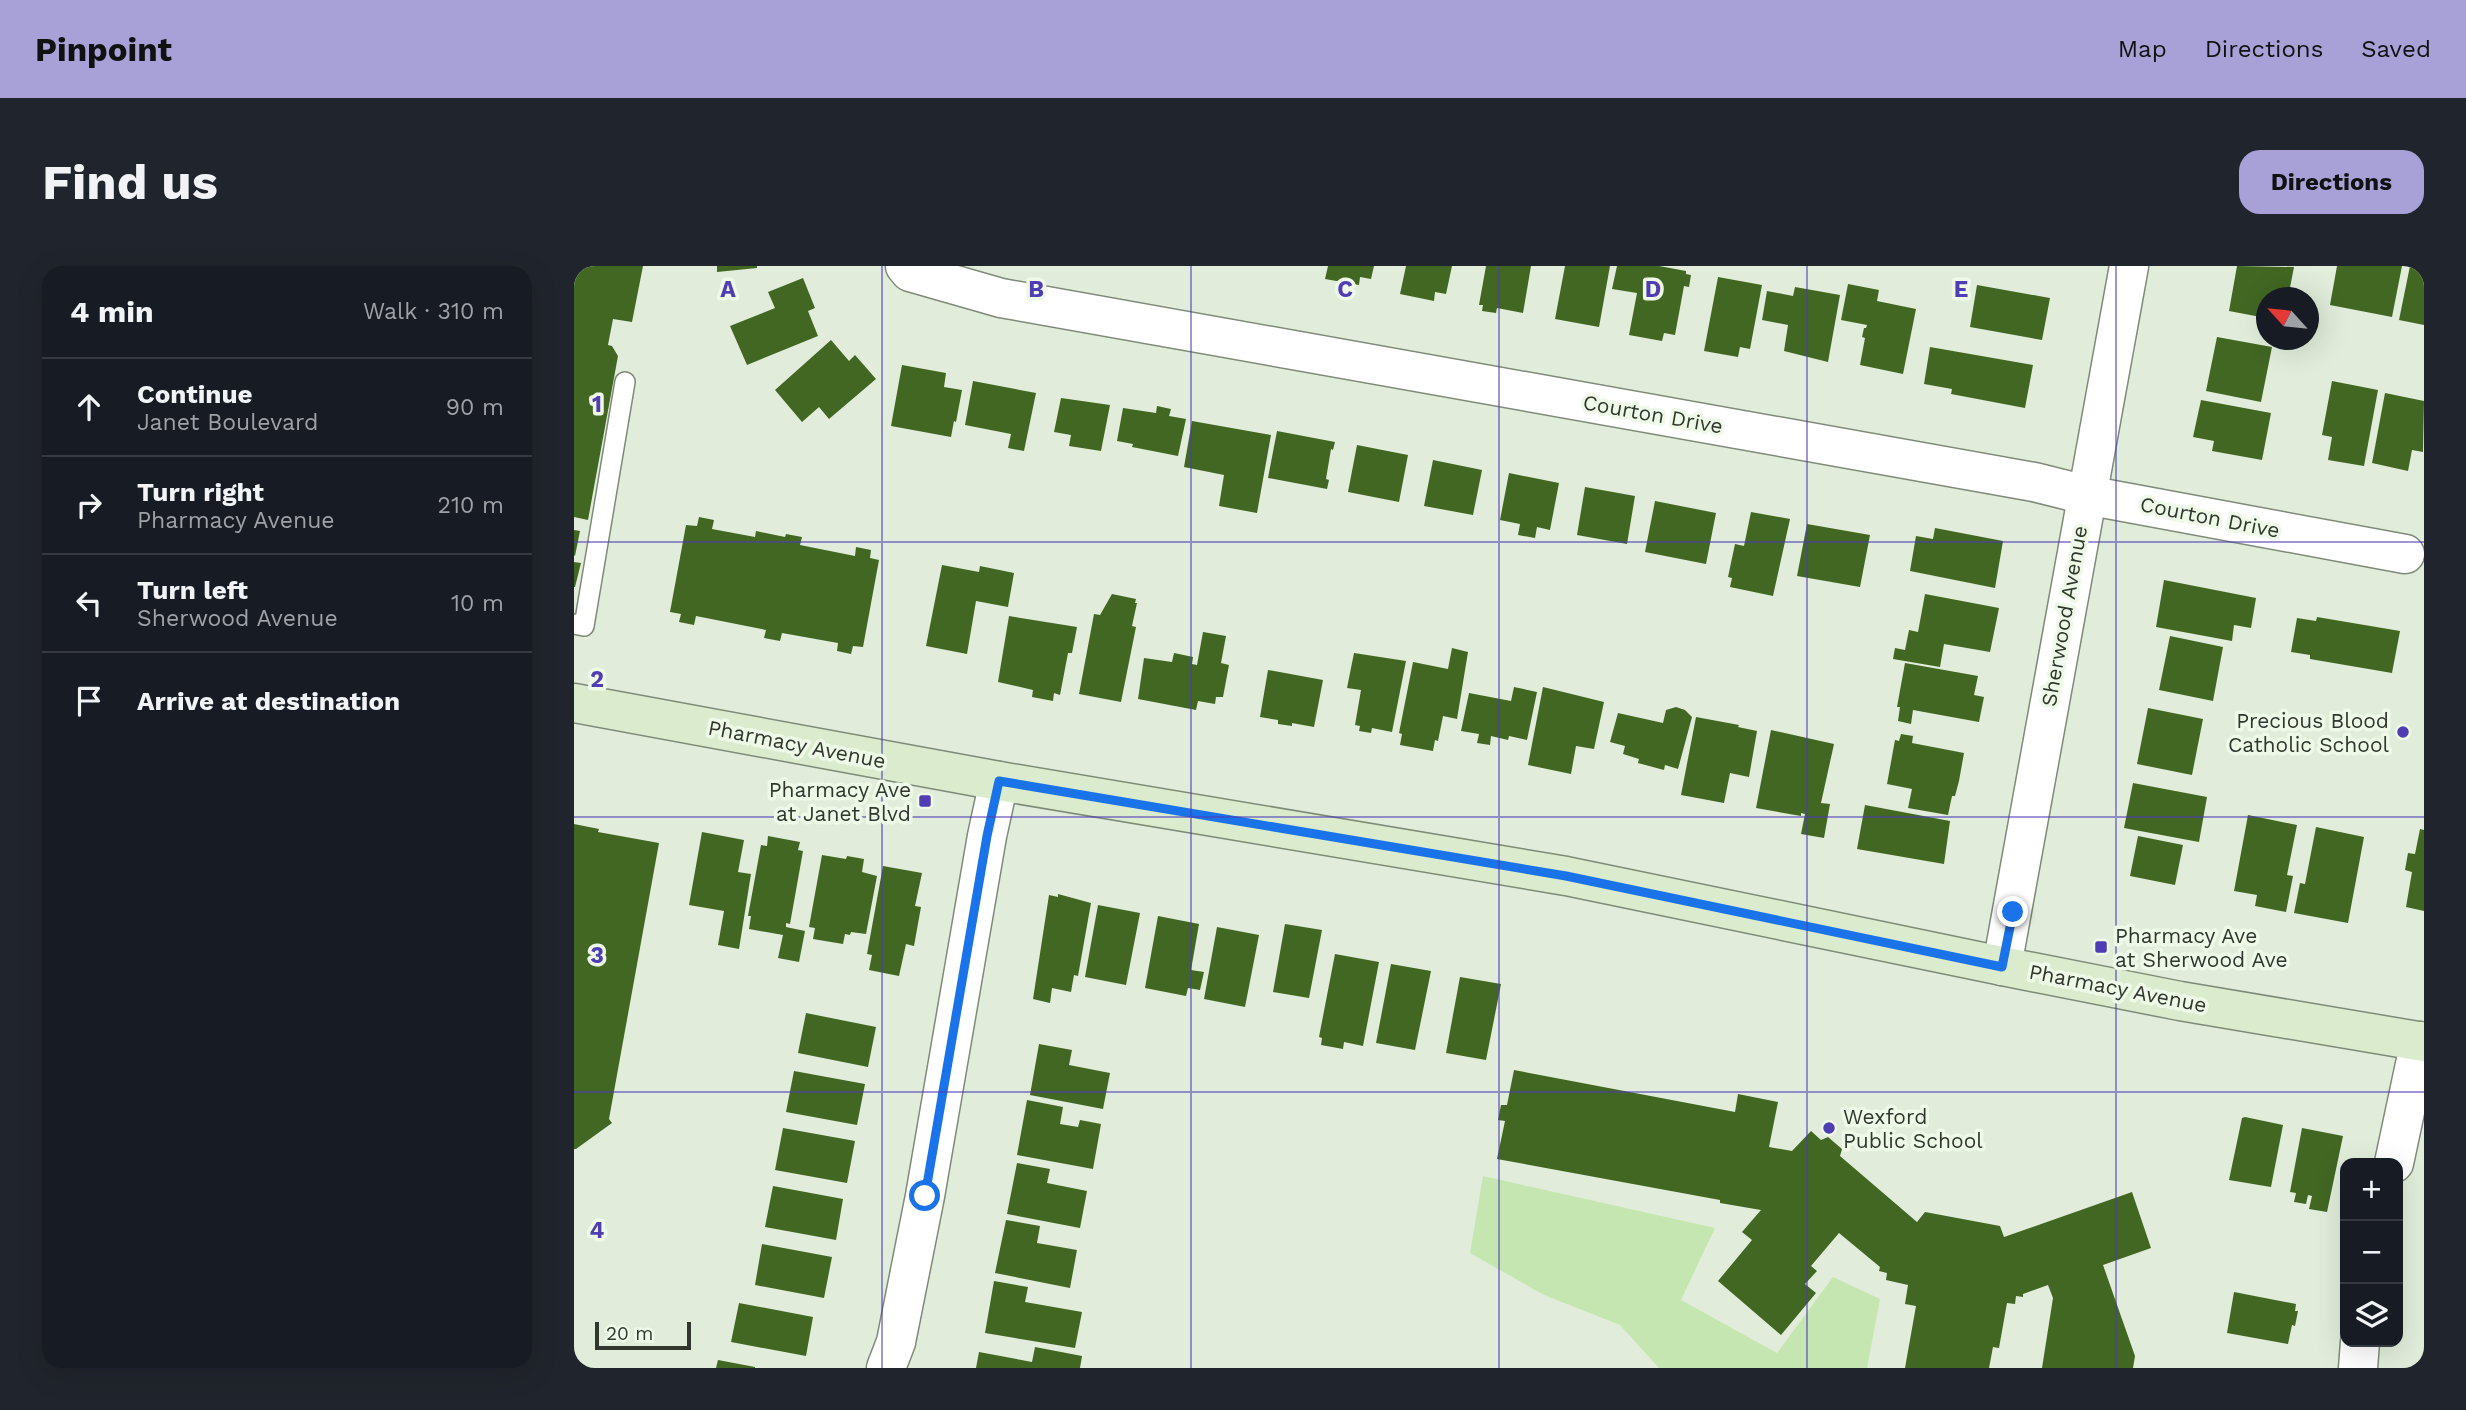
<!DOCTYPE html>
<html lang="en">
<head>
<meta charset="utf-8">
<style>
  body { margin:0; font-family:"Work Sans",sans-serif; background:#20242c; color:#f1f3f6 }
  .controls { position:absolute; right:21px; bottom:21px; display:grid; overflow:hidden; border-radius:14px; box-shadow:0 7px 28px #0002 }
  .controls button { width:63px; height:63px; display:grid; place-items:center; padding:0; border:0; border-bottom:2px solid #363941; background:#171b24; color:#f1f3f6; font:35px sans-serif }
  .compass { position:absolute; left:1682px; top:21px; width:63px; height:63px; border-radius:50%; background:#171b24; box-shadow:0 7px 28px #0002; rotate:297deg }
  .scale { position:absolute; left:21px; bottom:18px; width:96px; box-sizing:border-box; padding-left:7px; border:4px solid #31362e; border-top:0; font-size:19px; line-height:24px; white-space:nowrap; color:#31362e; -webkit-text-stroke:5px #eefae7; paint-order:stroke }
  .stop { position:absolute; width:21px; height:21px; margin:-16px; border:5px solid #1a73e8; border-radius:50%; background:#fff }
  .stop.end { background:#1a73e8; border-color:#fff; box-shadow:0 2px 7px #0008 }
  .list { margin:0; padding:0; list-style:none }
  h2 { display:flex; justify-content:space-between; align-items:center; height:91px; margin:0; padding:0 28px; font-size:30px }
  h2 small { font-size:23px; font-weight:400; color:#9ea1a6 }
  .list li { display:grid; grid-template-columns:46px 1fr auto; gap:21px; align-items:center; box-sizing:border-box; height:98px; padding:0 28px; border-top:2px solid #363941 }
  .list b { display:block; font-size:26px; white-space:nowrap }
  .list p { margin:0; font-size:23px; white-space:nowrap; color:#9ea1a6 }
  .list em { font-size:23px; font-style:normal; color:#9ea1a6 }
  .icon { flex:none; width:38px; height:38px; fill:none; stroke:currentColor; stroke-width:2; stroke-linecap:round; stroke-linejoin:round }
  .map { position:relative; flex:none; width:1850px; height:1102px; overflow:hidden; border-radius:21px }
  header { display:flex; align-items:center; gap:42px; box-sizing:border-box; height:98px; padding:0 35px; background:#a8a1d8; color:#111 }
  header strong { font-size:33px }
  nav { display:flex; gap:38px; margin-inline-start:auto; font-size:24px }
  .intro { display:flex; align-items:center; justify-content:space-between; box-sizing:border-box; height:168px; padding:0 42px }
  h1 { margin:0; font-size:49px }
  .button { padding:18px 32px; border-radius:21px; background:#a8a1d8; color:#111; font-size:24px; font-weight:700 }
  main { display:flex; gap:42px; padding:0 42px }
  aside { flex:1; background:#171b24; border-radius:21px; box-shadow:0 7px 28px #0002 }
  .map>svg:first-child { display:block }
  .green { fill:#c5e6b1 }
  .building { fill:#416723 }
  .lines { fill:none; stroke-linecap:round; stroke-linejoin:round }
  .lane-casing { stroke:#7f8a78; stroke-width:22 }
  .street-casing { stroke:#7f8a78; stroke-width:41 }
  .secondary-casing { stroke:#7f8a78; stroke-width:41 }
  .lane { stroke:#fff; stroke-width:19 }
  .street { stroke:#fff; stroke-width:38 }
  .secondary { stroke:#daeccd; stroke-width:38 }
  .route { stroke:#1a73e8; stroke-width:9 }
  .grid { fill:none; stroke:#4f3db4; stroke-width:2; stroke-opacity:0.55 }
  .poi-dot { fill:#4f3db4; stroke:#eefae7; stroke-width:2.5 }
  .labels { text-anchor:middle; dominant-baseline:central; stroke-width:7; stroke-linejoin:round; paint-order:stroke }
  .street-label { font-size:21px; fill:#31362e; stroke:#eefae7 }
  .poi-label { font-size:21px; fill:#31362e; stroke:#eefae7; text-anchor:end }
  .grid-label { font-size:23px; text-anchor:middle; font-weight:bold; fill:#4f3db4; stroke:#eefae7; stroke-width:7; stroke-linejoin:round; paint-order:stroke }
</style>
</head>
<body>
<header>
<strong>Pinpoint</strong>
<nav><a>Map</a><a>Directions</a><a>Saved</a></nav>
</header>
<div class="intro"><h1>Find us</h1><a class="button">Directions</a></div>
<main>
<aside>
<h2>4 min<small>Walk · 310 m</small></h2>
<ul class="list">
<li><svg class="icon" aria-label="ahead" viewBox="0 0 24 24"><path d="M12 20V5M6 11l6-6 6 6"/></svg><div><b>Continue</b><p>Janet Boulevard</p></div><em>90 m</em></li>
<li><svg class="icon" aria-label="right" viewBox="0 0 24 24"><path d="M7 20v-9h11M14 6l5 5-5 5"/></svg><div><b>Turn right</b><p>Pharmacy Avenue</p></div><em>210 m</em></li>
<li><svg class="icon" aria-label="left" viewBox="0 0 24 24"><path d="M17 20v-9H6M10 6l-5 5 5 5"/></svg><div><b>Turn left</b><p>Sherwood Avenue</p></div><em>10 m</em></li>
<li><svg class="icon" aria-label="arrive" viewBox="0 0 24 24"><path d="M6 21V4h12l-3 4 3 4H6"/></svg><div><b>Arrive at destination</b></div></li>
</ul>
</aside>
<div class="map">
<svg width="1850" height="1102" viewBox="0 0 1850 1102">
  <rect width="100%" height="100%" fill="#e1edda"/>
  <path class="green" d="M 909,910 L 1141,962 L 1107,1034 L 1203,1087 L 1259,1011 L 1306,1033 L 1293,1102 L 1085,1102 L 1046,1059 L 970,1029 L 896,987 Z"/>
  <path class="building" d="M 0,0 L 69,0 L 58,56 L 39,53 L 34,79 L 38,80 L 44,90 L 14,254 L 0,251 Z
    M 143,0 L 183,0 L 183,2 L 143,6 Z
    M 754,0 L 800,0 L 797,13 L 786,11 L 785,19 L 751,13 Z
    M 832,0 L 878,0 L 872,28 L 861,26 L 860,35 L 826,28 Z
    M 912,0 L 957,0 L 949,47 L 923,42 L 922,47 L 908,45 L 909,39 L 905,39 Z
    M 991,0 L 1036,0 L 1025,61 L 981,53 Z
    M 1043,0 L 1085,0 L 1112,5 L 1112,8 L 1117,9 L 1115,21 L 1110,20 L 1101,69 L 1090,67 L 1088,75 L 1055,69 L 1063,27 L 1038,23 Z
    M 1663,0 L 1720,1 L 1714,32 L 1692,32 L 1692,52 L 1655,45 Z
    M 1763,0 L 1828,0 L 1818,51 L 1756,39 Z
    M 1836,0 L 1850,0 L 1850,59 L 1825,54 Z
    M 1144,11 L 1188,19 L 1176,83 L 1166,81 L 1164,91 L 1130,85 Z
    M 229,12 L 241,42 L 234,45 L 244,70 L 173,99 L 156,60 L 201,42 L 194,26 Z
    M 1274,18 L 1305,24 L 1303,35 L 1342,43 L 1329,108 L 1286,99 L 1291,72 L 1288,71 L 1290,62 L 1292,62 L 1293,59 L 1267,54 Z
    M 1403,19 L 1476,32 L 1468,74 L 1396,61 Z
    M 1221,21 L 1266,29 L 1254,96 L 1210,85 L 1214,59 L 1188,54 L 1193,25 L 1219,30 Z
    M 1643,71 L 1698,81 L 1687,136 L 1632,125 Z
    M 257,74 L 275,95 L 281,89 L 302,113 L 255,153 L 245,141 L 228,156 L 201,124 Z
    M 1356,81 L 1459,99 L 1451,142 L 1377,128 L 1378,123 L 1350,118 Z
    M 328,99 L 372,107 L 370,121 L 388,124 L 382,156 L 380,155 L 377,171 L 317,160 Z
    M 399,115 L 462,127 L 450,185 L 434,182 L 437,168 L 391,159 Z
    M 1758,115 L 1804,124 L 1790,200 L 1754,194 L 1758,171 L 1748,169 Z
    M 1811,127 L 1850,135 L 1849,186 L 1838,184 L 1834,205 L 1798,197 Z
    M 487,132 L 536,139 L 527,185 L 495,180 L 497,169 L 480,166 Z
    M 1627,134 L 1697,147 L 1688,194 L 1638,185 L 1640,175 L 1619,171 Z
    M 583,140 L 597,143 L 595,150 L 612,153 L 604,190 L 558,181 L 559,178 L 543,175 L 549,142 L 582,147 Z
    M 618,155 L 697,169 L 683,247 L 645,240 L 650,209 L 610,201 Z
    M 703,165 L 761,176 L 759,184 L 757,183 L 752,213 L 755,214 L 753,223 L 694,212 Z
    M 783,179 L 834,189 L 825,236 L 774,226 Z
    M 859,194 L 908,204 L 899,249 L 850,240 Z
    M 935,207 L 985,217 L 976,264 L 963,261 L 961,272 L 944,269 L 946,258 L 926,254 Z
    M 1011,221 L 1061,230 L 1053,278 L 1003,269 Z
    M 1081,235 L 1142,247 L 1132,298 L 1071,286 Z
    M 1177,246 L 1216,253 L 1199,330 L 1156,321 L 1158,312 L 1154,311 L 1161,278 L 1170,280 Z
    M 125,251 L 140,254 L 138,263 L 181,271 L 182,265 L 211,271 L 212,268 L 228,271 L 226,279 L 281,290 L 282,281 L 297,284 L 296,292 L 305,294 L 289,381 L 279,380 L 277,388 L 263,385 L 264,377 L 208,367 L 206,375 L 190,372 L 192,364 L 122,350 L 120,359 L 105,356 L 107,348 L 96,346 L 112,259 L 123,260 Z
    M 1233,258 L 1296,269 L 1286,321 L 1223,310 Z
    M 1361,262 L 1429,275 L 1421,322 L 1336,305 L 1342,270 L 1359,273 Z
    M 0,264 L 6,265 L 1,290 L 0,289 Z
    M 0,296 L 7,297 L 1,321 L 0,321 Z
    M 368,299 L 405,306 L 406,300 L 440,307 L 434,341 L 402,335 L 393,388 L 352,380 Z
    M 1590,314 L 1682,332 L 1677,362 L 1660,359 L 1658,375 L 1582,361 Z
    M 538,328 L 562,333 L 561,337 L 563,337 L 558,360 L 562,361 L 547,436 L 505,428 L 520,348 L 526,349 Z
    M 1351,328 L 1425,342 L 1416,386 L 1370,378 L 1366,401 L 1319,393 L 1321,382 L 1331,384 L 1335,364 L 1344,366 Z
    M 435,350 L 503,361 L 498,387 L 494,387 L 486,429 L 480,427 L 479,435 L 458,431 L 459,424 L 424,416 Z
    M 1743,351 L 1826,365 L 1818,407 L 1736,393 L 1736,389 L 1717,386 L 1723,352 L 1742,355 Z
    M 629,366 L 652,370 L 647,397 L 655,399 L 649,431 L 642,431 L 641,438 L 624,435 L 622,444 L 564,433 L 570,392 L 598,396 L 600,387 L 619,391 L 618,398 L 623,399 Z
    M 1596,370 L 1649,381 L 1639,435 L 1585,424 Z
    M 878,382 L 894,386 L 883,453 L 869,450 L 864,475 L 861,474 L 859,485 L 826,479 L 828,468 L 825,467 L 839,396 L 874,403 Z
    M 780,387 L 832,395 L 818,466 L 798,462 L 797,467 L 785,465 L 786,460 L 781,459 L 787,424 L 773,422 Z
    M 1331,397 L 1404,410 L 1400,429 L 1410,431 L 1405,456 L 1339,444 L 1337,458 L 1324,455 L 1326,441 L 1323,441 Z
    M 694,404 L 749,414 L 740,461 L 718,457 L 718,460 L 704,458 L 704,454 L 686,451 Z
    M 940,421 L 963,426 L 953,474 L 935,470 L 934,474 L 917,470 L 916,479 L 903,477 L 905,468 L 887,465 L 895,427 L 937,435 Z
    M 969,421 L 1030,436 L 1020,483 L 1002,480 L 997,508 L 954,499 Z
    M 1102,441 L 1111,444 L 1118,451 L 1104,503 L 1091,499 L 1090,504 L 1064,497 L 1065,493 L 1049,488 L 1051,480 L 1036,476 L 1044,447 L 1089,457 L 1092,444 Z
    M 1574,442 L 1629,453 L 1618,509 L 1563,498 Z
    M 1122,451 L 1165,459 L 1164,461 L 1183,465 L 1175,511 L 1156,507 L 1150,537 L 1107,529 Z
    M 1197,464 L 1260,478 L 1247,537 L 1256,538 L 1250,572 L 1227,568 L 1231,548 L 1227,547 L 1227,550 L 1182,542 Z
    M 1327,468 L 1339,470 L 1338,477 L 1390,487 L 1385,515 L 1381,530 L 1378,530 L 1374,549 L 1334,542 L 1338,523 L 1313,518 L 1321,474 L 1325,475 Z
    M 1559,517 L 1633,531 L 1625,576 L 1550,562 Z
    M 1291,539 L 1376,555 L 1370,598 L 1283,583 Z
    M 1674,549 L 1723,559 L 1713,609 L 1719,610 L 1712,646 L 1681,640 L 1683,629 L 1660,625 Z
    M 0,558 L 25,563 L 24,566 L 85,577 L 35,853 L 38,857 L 2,883 L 0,883 Z
    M 1742,561 L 1790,571 L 1774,657 L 1720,647 L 1726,617 L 1731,618 Z
    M 1846,563 L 1850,564 L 1850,645 L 1832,641 L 1838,606 L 1831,604 L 1834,587 L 1841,588 Z
    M 128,566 L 170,574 L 164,606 L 177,608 L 165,683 L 144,679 L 150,645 L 115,639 Z
    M 194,570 L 226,576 L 224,584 L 229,585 L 216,658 L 212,657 L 212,661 L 231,665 L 225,696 L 204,692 L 209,669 L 175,663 L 177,650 L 174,650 L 187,579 L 193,580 Z
    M 1564,570 L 1609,579 L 1601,619 L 1556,610 Z
    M 248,589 L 272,593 L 273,590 L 290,593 L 288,606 L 303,610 L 292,668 L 277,666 L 276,669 L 271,668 L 269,678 L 239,673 L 241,662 L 235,661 Z
    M 309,600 L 348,607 L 341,640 L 347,641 L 340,680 L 332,678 L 325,710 L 295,704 L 298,689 L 293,688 Z
    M 484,628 L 517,637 L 504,710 L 500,709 L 497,726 L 478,722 L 476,737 L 459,733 L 475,629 L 484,631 Z
    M 524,639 L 566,647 L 552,719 L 511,711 Z
    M 584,650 L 625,658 L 617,704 L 630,706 L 626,724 L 614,722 L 612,730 L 571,722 Z
    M 711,658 L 748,664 L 735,732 L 699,726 Z
    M 643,661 L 685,669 L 671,741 L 630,733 Z
    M 761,688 L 805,696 L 789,780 L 770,776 L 769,783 L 747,779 L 748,772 L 745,771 Z
    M 817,698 L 857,705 L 841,784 L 802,777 Z
    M 886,711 L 927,718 L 912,794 L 872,787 Z
    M 232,747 L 302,761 L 294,801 L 224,787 Z
    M 465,778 L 498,784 L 495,799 L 536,807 L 529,843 L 456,829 Z
    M 940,804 L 1161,846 L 1164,828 L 1204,836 L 1195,881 L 1218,885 L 1237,865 L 1247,874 L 1254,871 L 1268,883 L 1266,890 L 1343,956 L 1351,946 L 1426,960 L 1430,971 L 1558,926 L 1577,982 L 1529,999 L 1561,1090 L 1559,1102 L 1468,1102 L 1479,1032 L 1474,1019 L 1449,1028 L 1449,1031 L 1442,1030 L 1441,1038 L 1433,1037 L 1425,1082 L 1419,1081 L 1415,1102 L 1331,1102 L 1342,1040 L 1331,1038 L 1334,1019 L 1312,1014 L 1313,1007 L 1305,1005 L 1306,1001 L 1265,967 L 1237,1000 L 1243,1005 L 1231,1018 L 1242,1027 L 1207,1069 L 1144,1015 L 1178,974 L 1168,966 L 1187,944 L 1146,937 L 1146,934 L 923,893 L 931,855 L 924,854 L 927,839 L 933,839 Z
    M 220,805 L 291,818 L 283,859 L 212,846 Z
    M 453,834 L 489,841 L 486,858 L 504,861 L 506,854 L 527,858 L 519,903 L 443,889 Z
    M 1671,851 L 1709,859 L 1697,921 L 1655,914 L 1668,852 Z
    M 209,862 L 281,875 L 273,917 L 201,904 Z
    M 1728,862 L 1769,870 L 1753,946 L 1735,943 L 1738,930 L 1734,929 L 1732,938 L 1720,936 L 1722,927 L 1716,926 Z
    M 443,897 L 476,903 L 473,917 L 513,925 L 506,962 L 433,948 Z
    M 199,920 L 269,933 L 262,974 L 191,961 Z
    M 432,954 L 466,960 L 463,977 L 503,984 L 496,1022 L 421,1007 Z
    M 188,978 L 258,991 L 250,1032 L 181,1019 Z
    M 420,1015 L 454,1021 L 451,1036 L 508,1046 L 501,1082 L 411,1067 Z
    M 1660,1026 L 1722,1038 L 1721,1045 L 1724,1045 L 1721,1060 L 1718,1059 L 1714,1078 L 1653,1067 Z
    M 165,1037 L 239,1051 L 232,1090 L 157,1076 Z
    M 461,1081 L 508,1090 L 506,1102 L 402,1102 L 405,1086 L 458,1096 Z
    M 144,1094 L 181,1101 L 181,1102 L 142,1102 Z"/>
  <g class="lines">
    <defs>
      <path id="lane" d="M 0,358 L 10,360 L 51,116"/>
      <path id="street" d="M 331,0 L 336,6 L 427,32 L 1460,216 L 1512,229 L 1831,288
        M 1428,700 L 1555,0
        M 1820,897 L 1846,775
        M 312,1102 L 322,1076 L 351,930 L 413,570 L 425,515
        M 1784,1102 L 1786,1076"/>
      <path id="secondary" d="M 0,437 L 425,515 L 992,610 L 1428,700 L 1606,735 L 1850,776"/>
    </defs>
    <use href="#lane" class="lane-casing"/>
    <use href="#street" class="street-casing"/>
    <use href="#secondary" class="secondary-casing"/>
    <use href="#lane" class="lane"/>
    <use href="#street" class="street"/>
    <use href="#secondary" class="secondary"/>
  </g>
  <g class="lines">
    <path class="route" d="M 351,930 L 413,570 L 425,515 L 992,610 L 1428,701 L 1439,646"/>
  </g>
  <path class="grid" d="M 308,0 L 308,1102M 617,0 L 617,1102M 925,0 L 925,1102M 1233,0 L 1233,1102M 1542,0 L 1542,1102M 0,276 L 1850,276M 0,551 L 1850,551M 0,826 L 1850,826"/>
  <g class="poi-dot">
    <circle cx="1829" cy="466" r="7"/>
    <rect x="344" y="528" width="14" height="14" rx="3.5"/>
    <rect x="1520" y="674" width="14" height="14" rx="3.5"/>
    <circle cx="1255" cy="862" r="7"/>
  </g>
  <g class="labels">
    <g class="street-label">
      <text transform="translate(1079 148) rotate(10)">Courton Drive</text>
      <text transform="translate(1636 251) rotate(11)">Courton Drive</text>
      <text transform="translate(1490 350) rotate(-80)">Sherwood Avenue</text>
      <text transform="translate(223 478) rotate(11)">Pharmacy Avenue</text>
      <text transform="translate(1544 722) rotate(11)">Pharmacy Avenue</text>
    </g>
    <g class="poi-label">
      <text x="1815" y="454">Precious Blood<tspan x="1815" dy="24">Catholic School</tspan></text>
      <text x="337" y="523">Pharmacy Ave<tspan x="337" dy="24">at Janet Blvd</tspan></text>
      <text x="1541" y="669" text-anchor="start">Pharmacy Ave<tspan x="1541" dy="24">at Sherwood Ave</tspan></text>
      <text x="1269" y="850" text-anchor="start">Wexford<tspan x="1269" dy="24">Public School</tspan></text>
    </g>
  </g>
  <g class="grid-label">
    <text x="154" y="31">A</text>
    <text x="462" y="31">B</text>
    <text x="771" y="31">C</text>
    <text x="1079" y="31">D</text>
    <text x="1387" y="31">E</text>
    <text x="23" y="146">1</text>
    <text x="23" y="421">2</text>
    <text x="23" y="697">3</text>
    <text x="23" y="972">4</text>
  </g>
</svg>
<div class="controls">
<button>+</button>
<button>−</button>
<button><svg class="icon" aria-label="layers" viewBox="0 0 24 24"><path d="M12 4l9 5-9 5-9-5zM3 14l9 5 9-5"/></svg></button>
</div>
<svg class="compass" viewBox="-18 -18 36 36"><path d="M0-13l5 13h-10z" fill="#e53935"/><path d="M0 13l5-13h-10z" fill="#9ea1a6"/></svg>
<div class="scale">20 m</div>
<div class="stop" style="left:351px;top:930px"></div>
<div class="stop end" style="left:1439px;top:646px"></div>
</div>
</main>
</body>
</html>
